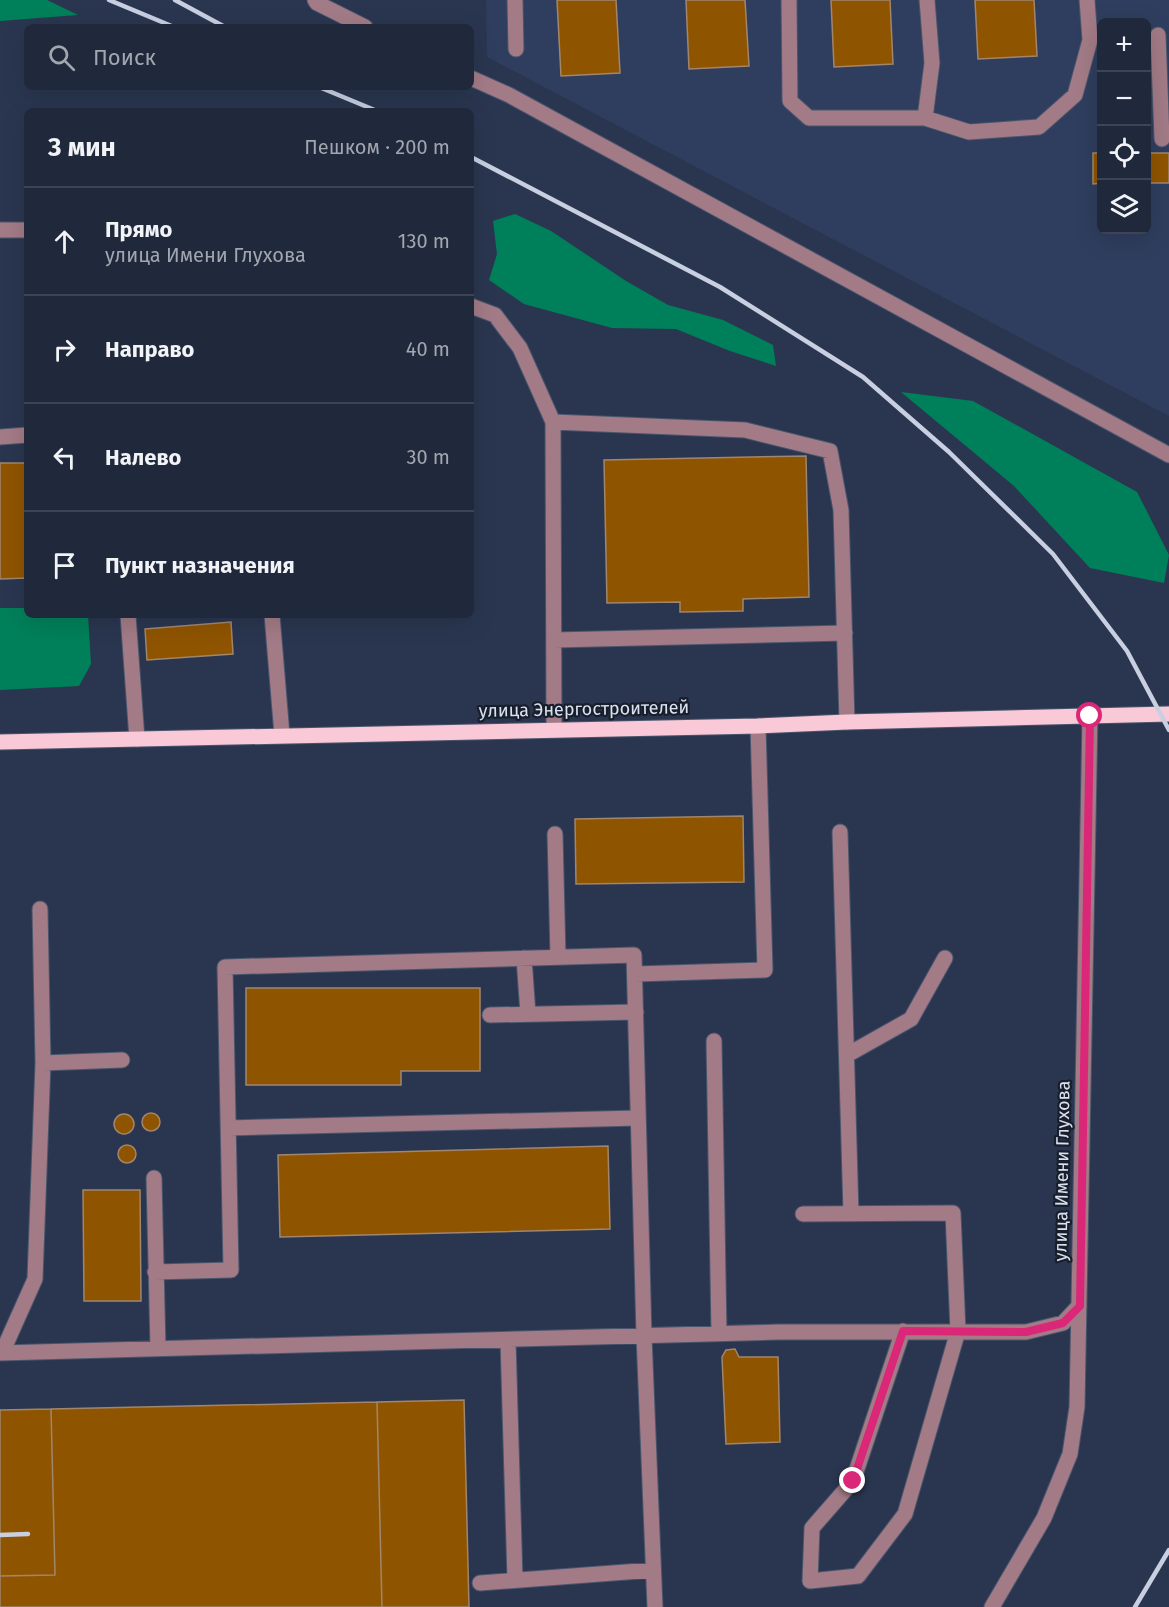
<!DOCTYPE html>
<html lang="ru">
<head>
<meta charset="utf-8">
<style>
  body { margin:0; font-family:"Fira Sans",sans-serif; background:#2d3447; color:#f1f3f6 }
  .controls { position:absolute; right:18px; top:18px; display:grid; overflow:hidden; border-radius:9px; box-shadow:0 6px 24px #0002 }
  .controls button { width:54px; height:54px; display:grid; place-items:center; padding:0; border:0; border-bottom:2px solid #3d4456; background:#20283c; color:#f1f3f6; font:30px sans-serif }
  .stop { position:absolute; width:18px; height:18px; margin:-14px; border:4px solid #db2777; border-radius:50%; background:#fff }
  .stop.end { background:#db2777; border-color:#fff; box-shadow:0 2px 6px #0008 }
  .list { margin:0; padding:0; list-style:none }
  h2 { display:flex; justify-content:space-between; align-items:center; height:78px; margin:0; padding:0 24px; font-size:26px }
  h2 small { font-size:20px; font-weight:400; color:#a2a6af }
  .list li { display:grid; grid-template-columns:39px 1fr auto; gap:18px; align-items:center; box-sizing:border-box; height:108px; padding:0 24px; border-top:2px solid #3d4456 }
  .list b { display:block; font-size:22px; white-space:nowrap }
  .list p { margin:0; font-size:20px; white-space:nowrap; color:#a2a6af }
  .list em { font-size:20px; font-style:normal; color:#a2a6af }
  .icon { flex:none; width:33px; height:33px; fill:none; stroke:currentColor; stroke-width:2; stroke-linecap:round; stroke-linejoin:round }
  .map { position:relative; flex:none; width:1169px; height:1607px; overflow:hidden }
  .search { position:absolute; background:#20283c; box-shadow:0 6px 24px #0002; left:24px; top:24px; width:450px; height:66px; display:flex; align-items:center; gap:15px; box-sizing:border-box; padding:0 21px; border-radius:9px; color:#a2a6af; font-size:22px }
  .panel { position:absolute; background:#20283c; box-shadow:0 6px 24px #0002; left:24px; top:108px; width:450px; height:510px; border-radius:9px }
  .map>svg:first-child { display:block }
  .built { fill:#2f3e5e; fill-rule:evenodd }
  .forest { fill:#00805a }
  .building { fill:#8f5400; stroke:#a1866c; stroke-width:1.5 }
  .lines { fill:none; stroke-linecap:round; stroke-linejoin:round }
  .minor-casing { stroke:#4a556d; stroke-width:17 }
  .major-casing { stroke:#4a556d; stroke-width:17 }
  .minor { stroke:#a27b86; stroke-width:15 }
  .major { stroke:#fac9d7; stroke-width:15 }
  .rail { stroke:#c7cfe1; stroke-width:4.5 }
  .route { stroke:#db2777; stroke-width:8 }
  .labels { text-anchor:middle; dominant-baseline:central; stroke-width:4.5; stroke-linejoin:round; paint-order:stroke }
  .street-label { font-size:18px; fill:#d9e1f2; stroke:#181e2a }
</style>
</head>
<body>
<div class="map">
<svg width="1169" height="1607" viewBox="0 0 1169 1607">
  <rect width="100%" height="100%" fill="#2a3650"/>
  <path class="built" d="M 486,0 L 1169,0 L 1169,416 L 487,57 ZM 1102,22 L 1146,22 L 1146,230 L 1102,230 Z"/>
  <path class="forest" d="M 0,0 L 47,0 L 78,15 L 0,21 Z
    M 515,214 L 551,231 L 626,281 L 668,305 L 723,320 L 773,345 L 776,366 L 730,351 L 676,329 L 612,328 L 524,304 L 489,280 L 497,254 L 493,221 Z
    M 901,392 L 973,401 L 1137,492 L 1169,555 L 1164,583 L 1090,568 L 1014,486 Z
    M 0,608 L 27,608 L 27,615 L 88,615 L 91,664 L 79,686 L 0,690 Z"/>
  <path class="building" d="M 557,0 L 616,0 L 620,73 L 561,76 Z
    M 686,0 L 745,0 L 749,66 L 689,69 Z
    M 831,0 L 890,0 L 893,64 L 834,67 Z
    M 975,0 L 1034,0 L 1037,56 L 978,59 Z
    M 1093,153 L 1102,153 L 1102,183 L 1093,184 Z
    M 1146,153 L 1169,153 L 1169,183 L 1146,183 Z
    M 806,456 L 809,597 L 743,599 L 743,611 L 680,612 L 680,602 L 607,603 L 604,460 Z
    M 0,463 L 27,463 L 27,578 L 0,579 Z
    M 231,622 L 233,654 L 147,660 L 145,629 Z
    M 743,816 L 744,882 L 576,884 L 575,819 Z
    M 246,988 L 480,988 L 480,1071 L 401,1071 L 401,1085 L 246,1085 Z
    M142 1122a9 9 0 1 1 18 0a9 9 0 1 1-18 0Z
    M114 1124a10 10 0 1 1 20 0a10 10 0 1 1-20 0Z
    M118 1154a9 9 0 1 1 18 0a9 9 0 1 1-18 0Z
    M 608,1146 L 610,1229 L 280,1237 L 278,1155 Z
    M 83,1190 L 140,1190 L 141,1301 L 84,1301 Z
    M 735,1349 L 739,1357 L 778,1357 L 780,1442 L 726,1444 L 722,1357 L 726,1350 Z
    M 464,1400 L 469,1607 L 382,1607 L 377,1402 Z
    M 377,1402 L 382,1607 L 0,1607 L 0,1576 L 55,1575 L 51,1409 Z
    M 51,1409 L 55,1575 L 0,1576 L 0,1410 Z"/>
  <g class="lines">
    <defs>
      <path id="minor" d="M 315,0 L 317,3 L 365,27
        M 515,0 L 516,49
        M 789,0 L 790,101 L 809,118 L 925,118 L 969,132 L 1039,127 L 1075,95 L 1090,40 L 1087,0
        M 1158,35 L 1162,139
        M 471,78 L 509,95 L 1169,455
        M 925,118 L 932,63 L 927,0
        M 0,230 L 27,230
        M 471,306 L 495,315 L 520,348 L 553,422 L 554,729
        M 553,422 L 745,430 L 830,451 L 841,510 L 847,722
        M 0,437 L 27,435
        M 128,615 L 137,739
        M 272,615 L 282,735
        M 554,640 L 845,633
        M 840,832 L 851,1213
        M 555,834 L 558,957
        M 524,958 L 528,1014
        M 635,974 L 765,970 L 758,726
        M 490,1015 L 636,1012
        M 714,1041 L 719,1334
        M 847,1055 L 911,1019 L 945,958
        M 43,1063 L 122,1060
        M 228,1128 L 638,1118
        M 154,1178 L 158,1349
        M 803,1214 L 953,1213 L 958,1331 L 905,1514 L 858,1576 L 810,1581 L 812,1528 L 853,1481 L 903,1331
        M 155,1272 L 231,1270 L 225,967 L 634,955 L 644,1336 L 655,1607
        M 508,1340 L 515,1580
        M 0,1353 L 778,1332 L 1026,1332 L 1063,1323 L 1079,1306
        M 2,1353 L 35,1279 L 43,1063 L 40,909
        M 480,1583 L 653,1570
        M 992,1607 L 1044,1518 L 1070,1454 L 1077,1407 L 1090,716"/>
      <path id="major" d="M 0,742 L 758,726 L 847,722 L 1169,714"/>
    </defs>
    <use href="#minor" class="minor-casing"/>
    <use href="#major" class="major-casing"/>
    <use href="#minor" class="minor"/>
    <use href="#major" class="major"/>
    <path class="rail" d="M 109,0 L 174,27
      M 175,0 L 225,27
      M 319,87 L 377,111
      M 471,157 L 720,287 L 863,377 L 949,452 L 1053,554 L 1127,651 L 1169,730
      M 0,1535 L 28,1534
      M 1135,1607 L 1169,1550"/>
  </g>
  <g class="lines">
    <path class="route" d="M 853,1481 L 903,1331 L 1026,1332 L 1063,1323 L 1080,1306 L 1090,716"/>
  </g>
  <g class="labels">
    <g class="street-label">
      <text transform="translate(584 709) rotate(-1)">улица Энергостроителей</text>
      <text transform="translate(1062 1171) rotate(-89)">улица Имени Глухова</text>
    </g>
  </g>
</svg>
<div class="controls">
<button>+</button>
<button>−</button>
<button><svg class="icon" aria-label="locate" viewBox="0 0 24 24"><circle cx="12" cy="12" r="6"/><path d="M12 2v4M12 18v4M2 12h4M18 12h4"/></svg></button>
<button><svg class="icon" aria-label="layers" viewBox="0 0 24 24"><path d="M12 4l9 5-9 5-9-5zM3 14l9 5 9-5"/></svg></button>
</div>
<div class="stop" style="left:1090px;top:716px"></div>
<div class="stop end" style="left:853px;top:1481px"></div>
<div class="search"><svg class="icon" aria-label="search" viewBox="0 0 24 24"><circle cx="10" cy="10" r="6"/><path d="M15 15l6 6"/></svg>Поиск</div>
<section class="panel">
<h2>3 мин<small>Пешком · 200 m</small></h2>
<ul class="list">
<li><svg class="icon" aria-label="ahead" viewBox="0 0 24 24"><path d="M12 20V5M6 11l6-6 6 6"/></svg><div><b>Прямо</b><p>улица Имени Глухова</p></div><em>130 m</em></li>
<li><svg class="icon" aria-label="right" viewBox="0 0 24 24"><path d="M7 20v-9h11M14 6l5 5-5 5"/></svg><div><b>Направо</b></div><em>40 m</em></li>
<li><svg class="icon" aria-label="left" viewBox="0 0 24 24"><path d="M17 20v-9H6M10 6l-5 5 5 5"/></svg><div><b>Налево</b></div><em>30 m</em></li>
<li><svg class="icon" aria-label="arrive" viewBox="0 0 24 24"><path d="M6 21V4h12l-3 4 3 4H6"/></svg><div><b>Пункт назначения</b></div></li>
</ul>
</section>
</div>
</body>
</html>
